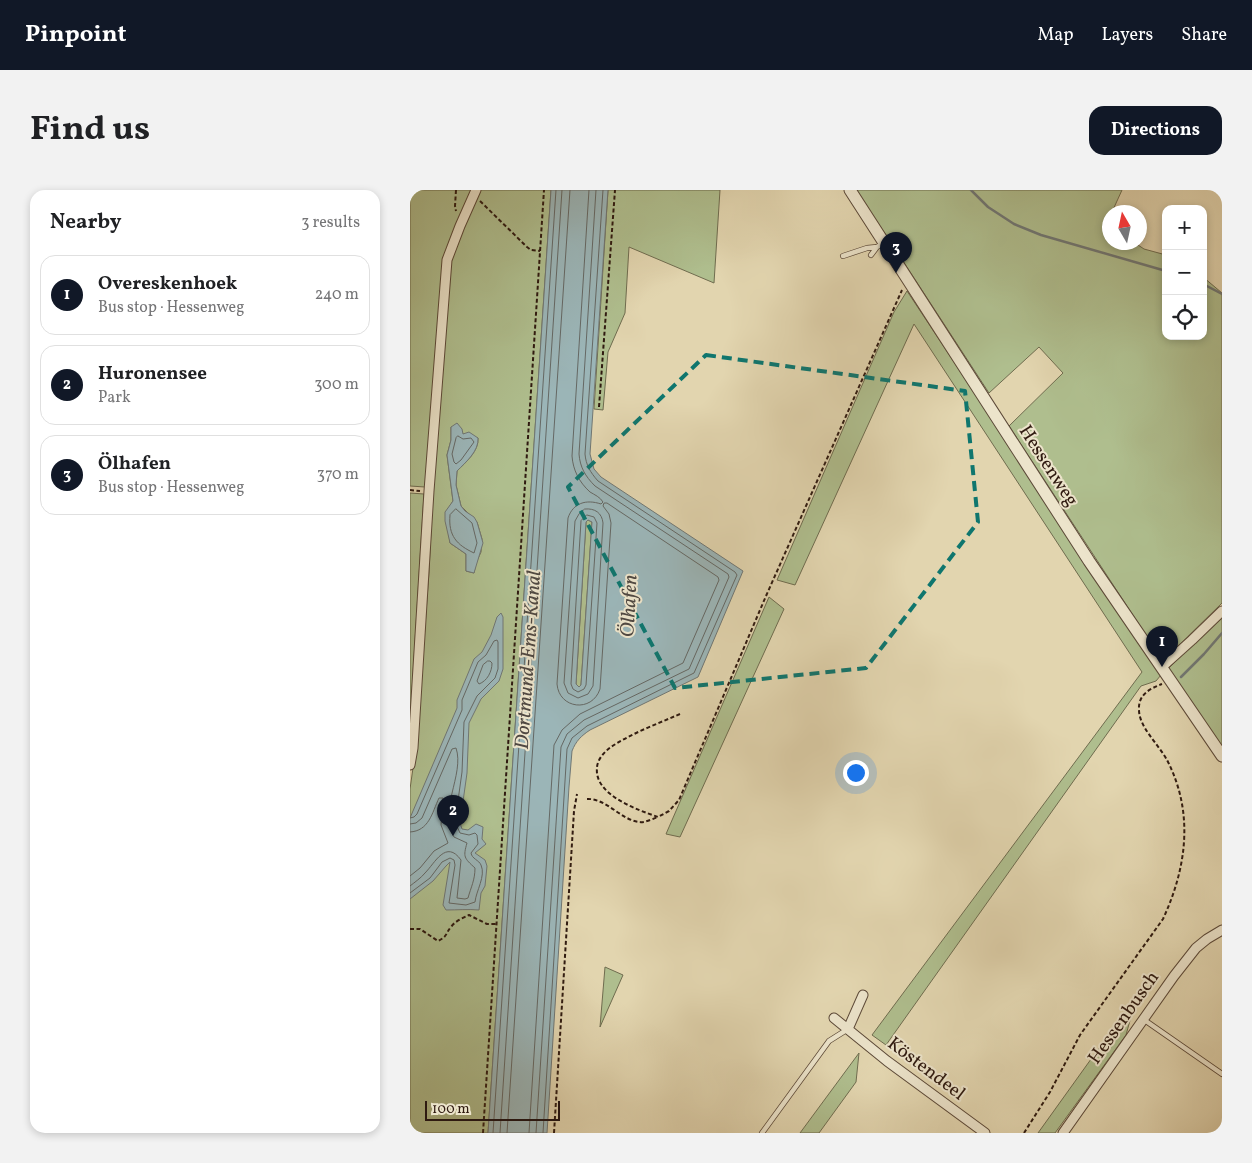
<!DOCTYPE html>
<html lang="en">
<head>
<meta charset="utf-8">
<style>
  body { margin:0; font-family:Vollkorn,serif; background:#f2f2f2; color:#202124 }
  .controls { position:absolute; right:15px; top:15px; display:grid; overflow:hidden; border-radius:10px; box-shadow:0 2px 8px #0003 }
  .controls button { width:45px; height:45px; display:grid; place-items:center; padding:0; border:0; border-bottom:1px solid #e0e0e0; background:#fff; color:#202124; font:25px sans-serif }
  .compass { position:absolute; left:692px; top:15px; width:45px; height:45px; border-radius:50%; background:#fff; box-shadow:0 2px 8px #0003; rotate:351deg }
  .scale { position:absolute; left:15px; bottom:12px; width:135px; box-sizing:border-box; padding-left:5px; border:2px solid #2f1a10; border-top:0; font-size:14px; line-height:18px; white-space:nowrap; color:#2f1a10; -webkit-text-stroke:4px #ece4cb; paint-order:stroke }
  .you { position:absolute; left:445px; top:582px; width:18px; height:18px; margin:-12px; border:4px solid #fff; border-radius:50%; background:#1a73e8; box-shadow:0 0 0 8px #1a73e833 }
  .badge { display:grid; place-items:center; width:32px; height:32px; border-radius:50%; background:#111827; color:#fff; font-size:16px; font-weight:700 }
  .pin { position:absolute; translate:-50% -41px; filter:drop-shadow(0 1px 2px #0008) }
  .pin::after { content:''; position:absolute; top:26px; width:18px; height:15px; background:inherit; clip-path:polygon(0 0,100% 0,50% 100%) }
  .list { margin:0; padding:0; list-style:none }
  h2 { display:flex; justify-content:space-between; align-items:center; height:65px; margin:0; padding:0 20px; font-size:21px }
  h2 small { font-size:16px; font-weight:400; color:#757577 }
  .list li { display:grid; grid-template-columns:32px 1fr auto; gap:15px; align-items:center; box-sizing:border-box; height:80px; margin:0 10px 10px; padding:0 10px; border:1px solid #e0e0e0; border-radius:15px }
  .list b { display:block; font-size:19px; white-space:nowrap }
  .list p { margin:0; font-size:16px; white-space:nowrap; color:#757577 }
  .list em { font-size:16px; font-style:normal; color:#757577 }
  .icon { flex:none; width:28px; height:28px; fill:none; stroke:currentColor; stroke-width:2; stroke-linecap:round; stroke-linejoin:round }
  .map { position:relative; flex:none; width:812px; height:943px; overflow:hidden; border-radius:15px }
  header { display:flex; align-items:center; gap:30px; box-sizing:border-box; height:70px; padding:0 25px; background:#111827; color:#fff }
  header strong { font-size:24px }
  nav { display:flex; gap:28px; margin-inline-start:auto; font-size:18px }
  .intro { display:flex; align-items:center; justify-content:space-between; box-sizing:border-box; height:120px; padding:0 30px }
  h1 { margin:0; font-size:35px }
  .button { padding:12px 22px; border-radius:15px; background:#111827; color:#fff; font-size:18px; font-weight:700 }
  main { display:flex; gap:30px; padding:0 30px }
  aside { flex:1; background:#fff; border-radius:15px; box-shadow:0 2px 8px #0003 }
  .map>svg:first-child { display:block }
  .green { fill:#afbe8e; stroke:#6f6c4f; fill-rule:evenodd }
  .water { fill:#9bb5b7; stroke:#707774; fill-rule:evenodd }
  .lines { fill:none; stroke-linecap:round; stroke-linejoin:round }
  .shore { stroke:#656864; stroke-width:1 }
  .stream { stroke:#707774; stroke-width:2.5 }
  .service-casing { stroke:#5c4938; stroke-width:6 }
  .minor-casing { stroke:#5c4938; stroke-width:11 }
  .tertiary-casing { stroke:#5c4938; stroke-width:13 }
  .path { stroke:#2f1a10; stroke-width:2; stroke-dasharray:4 2.5; stroke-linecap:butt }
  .service { stroke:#ece4cb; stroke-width:4.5 }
  .minor { stroke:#ece4cb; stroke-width:9 }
  .tertiary { stroke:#ece4cb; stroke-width:11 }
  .marked { fill:none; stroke:#0f766e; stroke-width:4; stroke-dasharray:10 6; stroke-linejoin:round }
  .labels { text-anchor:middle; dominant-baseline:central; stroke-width:4; stroke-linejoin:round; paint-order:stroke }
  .street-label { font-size:19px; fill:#2f1a10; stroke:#ece4cb }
  .water-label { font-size:20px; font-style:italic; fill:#4f4842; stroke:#ece4cb }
</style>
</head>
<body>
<header>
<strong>Pinpoint</strong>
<nav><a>Map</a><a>Layers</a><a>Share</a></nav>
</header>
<div class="intro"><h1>Find us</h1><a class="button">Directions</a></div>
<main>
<aside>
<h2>Nearby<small>3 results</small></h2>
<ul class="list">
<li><span class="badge">1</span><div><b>Overeskenhoek</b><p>Bus stop · Hessenweg</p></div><em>240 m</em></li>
<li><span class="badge">2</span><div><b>Huronensee</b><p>Park</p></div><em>300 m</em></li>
<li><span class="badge">3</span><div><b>Ölhafen</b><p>Bus stop · Hessenweg</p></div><em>370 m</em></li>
</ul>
</aside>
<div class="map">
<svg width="812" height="943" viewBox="0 0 812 943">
  <rect width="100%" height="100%" fill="#e2d5af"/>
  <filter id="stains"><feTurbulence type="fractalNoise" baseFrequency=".004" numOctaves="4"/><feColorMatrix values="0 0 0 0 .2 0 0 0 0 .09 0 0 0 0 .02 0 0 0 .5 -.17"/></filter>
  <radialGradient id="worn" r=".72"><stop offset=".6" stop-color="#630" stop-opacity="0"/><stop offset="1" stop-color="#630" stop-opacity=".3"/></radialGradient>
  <path class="green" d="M 0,0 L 141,0 L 78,943 L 0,943 L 0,599 L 6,557 L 19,382 L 34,73 L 15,297 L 0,296 ZM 41,237 L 53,244 L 68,248 C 69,261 56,272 47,281 L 46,295 L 51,316 L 67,332 L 72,349 L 71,362 L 66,373 L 64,383 L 56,381 L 56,364 L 40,353 L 36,322 L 43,311 L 37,265 L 41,250 Z
    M 198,0 L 310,0 L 304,93 L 219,57 L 215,123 L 198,162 L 193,220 L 184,219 Z
    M 445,0 L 712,0 L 702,22 L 700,22 L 698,32 L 699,33 L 700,52 L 725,53 L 734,59 L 756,65 L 756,146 L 793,146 L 793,87 L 812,103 L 812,413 L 753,471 L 599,236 L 653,183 L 629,157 L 579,203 L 476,45 Z
    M 497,101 L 751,485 L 746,491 L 731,496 L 476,855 L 462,845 L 732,482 L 504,134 L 385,395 L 367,390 L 484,122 Z
    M 0,303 L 14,304 L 0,534 Z
    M 178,330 L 182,332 L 171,495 L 169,497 L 166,494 L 176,332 Z
    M 359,407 L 374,419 L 270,647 L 256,644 Z
    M 812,425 L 812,560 L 758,479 Z
    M 195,777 L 213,785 L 190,837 Z
    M 727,805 L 716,845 L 645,943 L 628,943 Z
    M 449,863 L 446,892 L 409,943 L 390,943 Z"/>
  <path class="water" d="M 141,0 L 198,0 L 180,264 L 184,279 L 191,287 L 333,381 L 288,487 L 180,540 C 171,546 166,551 162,561 L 159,597 L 137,943 L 78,943 ZM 178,330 L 182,332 L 171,495 L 169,497 L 166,494 L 176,332 Z
    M 47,233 L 52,239 L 53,244 L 59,242 L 68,248 C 69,261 56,272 47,281 L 46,295 L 51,316 L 55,321 L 64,327 L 67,332 L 73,353 L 64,383 L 56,381 L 56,364 L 40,353 L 35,331 L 35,322 L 43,311 L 37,265 L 41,250 L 41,237 Z
    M 91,423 L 93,427 L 93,479 L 89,491 L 71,509 L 59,533 L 57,583 L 50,633 L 52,639 L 58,640 L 66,634 L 73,637 L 72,649 L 76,654 L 65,663 L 75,670 L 77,676 L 75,696 L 71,703 L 69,720 C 58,719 48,720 36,720 L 33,715 L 40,672 L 36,676 L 23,691 L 0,709 L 0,628 L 47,518 L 47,510 L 64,469 L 72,462 L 81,445 L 87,427 Z"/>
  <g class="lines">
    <path class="shore" d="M 48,246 L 53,249 L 61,248 L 64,252 L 51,270 L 46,274 L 44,272 L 42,264 L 46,248 Z
      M 46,319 L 62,333 L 67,353 L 64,363 C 47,355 38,346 40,325 Z
      M 175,319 C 185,318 192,323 193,333 L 183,496 L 178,504 L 168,508 L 158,503 L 154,493 L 165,331 L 169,324 Z
      M 177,325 L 184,327 L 187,333 L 176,495 L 174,499 L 168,502 L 163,499 L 161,494 L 171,331 Z
      M 78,471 L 80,471 L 82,473 C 82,482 77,491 69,494 L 67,491 L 73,475 Z
      M 0,628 L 4,627 L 7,624 L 52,520 L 52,510 L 68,472 L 76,465 L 84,451 L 87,450 L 88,452 L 88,479 L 85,488 L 67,506 L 54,532 L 52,582 L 45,632 L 50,643 L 59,645 L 65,643 L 67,645 L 68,654 L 61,663 C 62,669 69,670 71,675 C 76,686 66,701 65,712 L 56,715 L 39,713 L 45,675 L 44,670 L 40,668 L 32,672 L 20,688 L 0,703
      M 0,634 L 6,633 L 12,628 L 42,559 L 46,558 C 55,584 27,623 44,647 L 57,653 C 53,667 54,668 65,678 C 65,690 61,697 58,708 L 55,709 L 47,708 L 51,670 C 36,649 25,673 15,683 C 11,688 5,692 0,696
      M 0,642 C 19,641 22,623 29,608 L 33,608 L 31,635 L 38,653 L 24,661 L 10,678 L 0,686
      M 83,943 L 146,0
      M 90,943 L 152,0
      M 97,943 L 160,0
      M 119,943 L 144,555 L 152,540 L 170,524 L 273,473 L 309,390 L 308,387 L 197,313 L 194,313 L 193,316 L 199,324 L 201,333 L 190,499 C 182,523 149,519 147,494 L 158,328 C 163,313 176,309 191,314 L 193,312 C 190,307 185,305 180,302 C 169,292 163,280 162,266 L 179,0
      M 126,943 L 151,557 L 157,544 L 174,530 L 279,479 L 319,387 L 318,384 L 185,296 C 175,286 170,277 169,264 L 186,0
      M 133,943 L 157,559 L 162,548 L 177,536 L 284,483 L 327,385 L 325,382 L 188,291 C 180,282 176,275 175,264 L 193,0"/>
    <path class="stream" d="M 561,0 L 578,17 L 604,34 L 631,45 L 756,81
      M 793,94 L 812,104
      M 771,487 L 794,464 L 812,443"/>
    <defs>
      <path id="service" d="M 461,65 L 467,57
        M 433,66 L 457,58 L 467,57 L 474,53
        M 733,829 L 812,884
        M 352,943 L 419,851 L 438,839"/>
      <path id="minor" d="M 752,477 L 782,450 L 812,421
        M 0,575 L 3,558 L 19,301 L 37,70 L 50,36 L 66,0
        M 424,828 L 477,871 L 575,943
        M 438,839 L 453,805
        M 653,943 L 764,786 L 786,758 L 797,749 L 812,740"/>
      <path id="tertiary" d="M 440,0 L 679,371 L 812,566"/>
    </defs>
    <use href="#service" class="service-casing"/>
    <use href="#minor" class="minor-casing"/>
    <use href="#tertiary" class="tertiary-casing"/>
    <path class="path" d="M 46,0 L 45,16 L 46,21
      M 70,11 L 117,57 L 121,60 L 130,61
      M 189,217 L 205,0
      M 0,300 L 10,301
      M 270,524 C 247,534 222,543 201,557 C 194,562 187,570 187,578 C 184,605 228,620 248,627 L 259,621 L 269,610 L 356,406 L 492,100
      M 177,609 C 196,608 211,630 229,632 C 235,633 242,629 248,627
      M 0,739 L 10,739 L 28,751 C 38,746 35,744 41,737 C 45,731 53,728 59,725 L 77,734 L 86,734
      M 73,943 L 134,0
      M 144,943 L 164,621 L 167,604
      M 614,943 L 640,902 L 670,845 L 753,729 C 777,677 784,622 757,570 C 749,555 729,537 729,520 C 728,505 739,499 752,494"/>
    <use href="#service" class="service"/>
    <use href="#minor" class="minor"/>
    <use href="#tertiary" class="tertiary"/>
  </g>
  <path class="marked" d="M 296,165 L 555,201 L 568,332 L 456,478 L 265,498 L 158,297 Z"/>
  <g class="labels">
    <g class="street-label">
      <text transform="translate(638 276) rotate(57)">Hessenweg</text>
      <text transform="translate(714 828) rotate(-55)">Hessenbusch</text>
      <text transform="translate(516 879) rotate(37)">Köstendeel</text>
    </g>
    <g class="water-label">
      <text transform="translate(220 416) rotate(-87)">Ölhafen</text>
      <text transform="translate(119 470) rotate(-86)">Dortmund-Ems-Kanal</text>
    </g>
  </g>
  <rect width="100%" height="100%" filter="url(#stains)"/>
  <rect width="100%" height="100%" fill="url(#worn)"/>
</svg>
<div class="controls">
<button>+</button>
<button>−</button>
<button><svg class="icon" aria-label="locate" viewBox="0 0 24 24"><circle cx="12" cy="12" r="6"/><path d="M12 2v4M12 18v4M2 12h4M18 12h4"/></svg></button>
</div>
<svg class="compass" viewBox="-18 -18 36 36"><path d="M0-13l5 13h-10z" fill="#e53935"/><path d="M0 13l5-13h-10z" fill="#757577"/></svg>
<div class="scale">100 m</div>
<div class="you"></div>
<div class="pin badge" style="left:752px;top:477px">1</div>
<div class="pin badge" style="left:43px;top:646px">2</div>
<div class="pin badge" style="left:486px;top:83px">3</div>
</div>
</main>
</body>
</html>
